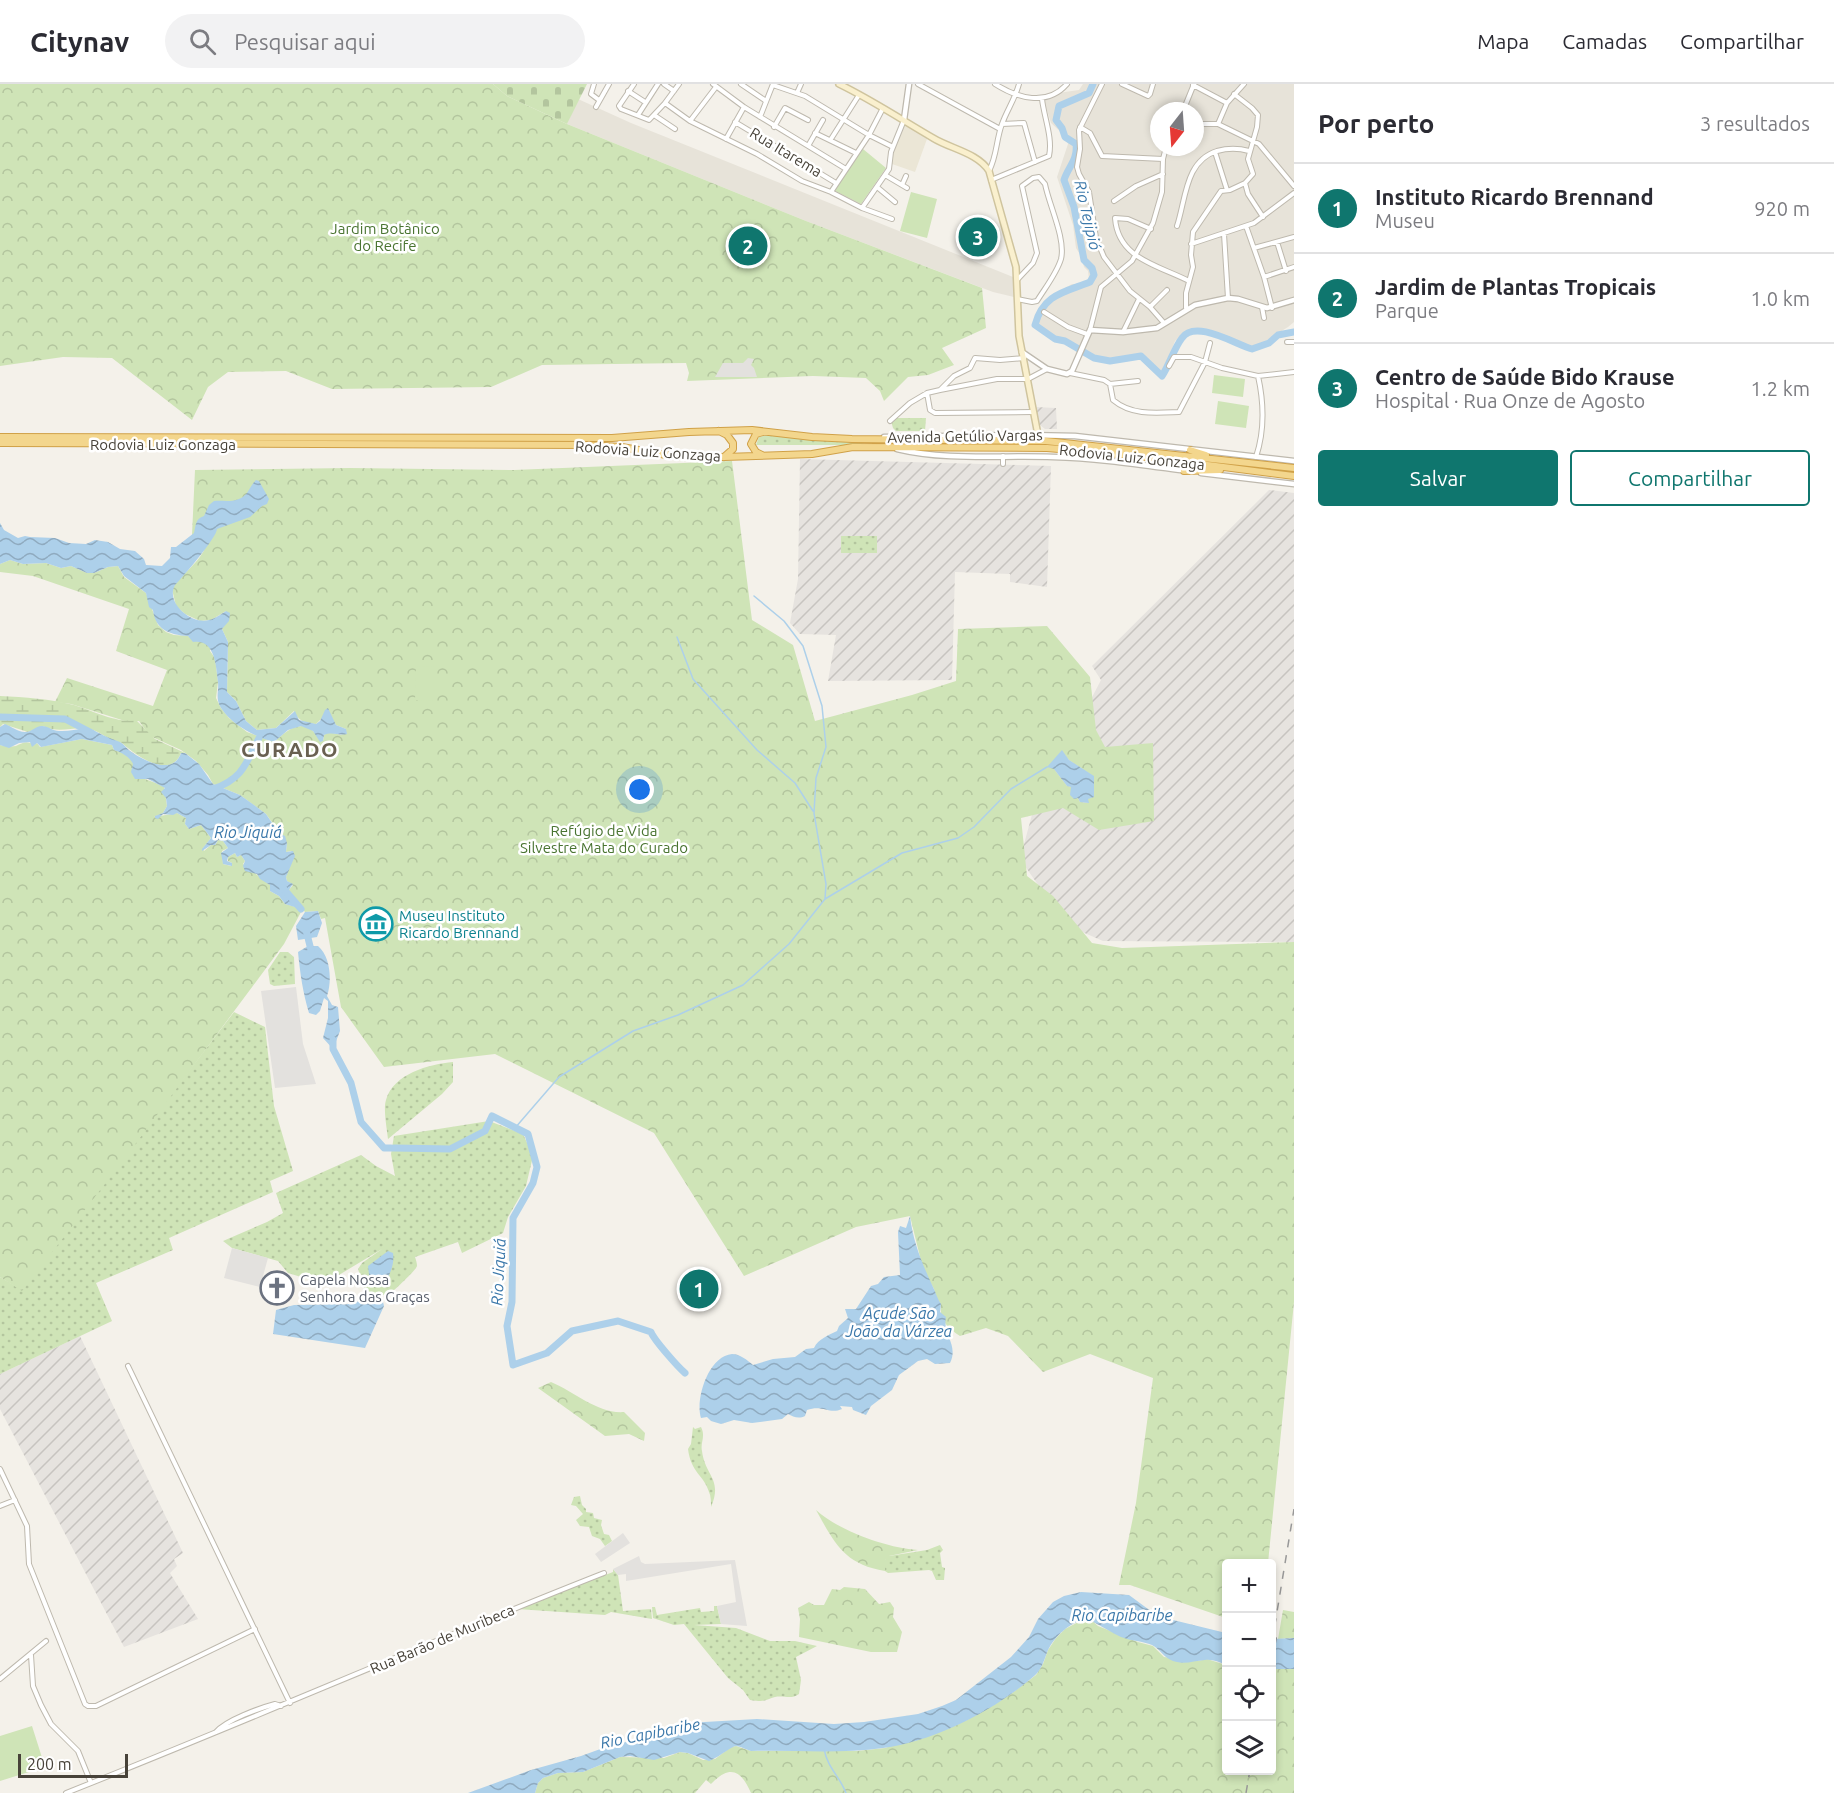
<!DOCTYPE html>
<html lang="pt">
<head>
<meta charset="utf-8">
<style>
  body { margin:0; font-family:Ubuntu,sans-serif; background:#f2f2f3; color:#2b2b33 }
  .controls { position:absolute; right:18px; bottom:18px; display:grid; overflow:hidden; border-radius:6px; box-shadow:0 3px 9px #0003 }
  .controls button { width:54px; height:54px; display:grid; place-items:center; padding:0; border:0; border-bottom:2px solid #e1e1e2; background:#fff; color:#2b2b33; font:30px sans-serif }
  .compass { position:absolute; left:1150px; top:18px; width:54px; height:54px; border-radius:50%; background:#fff; box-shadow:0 3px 9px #0003; rotate:197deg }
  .scale { position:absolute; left:18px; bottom:15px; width:110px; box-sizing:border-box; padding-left:6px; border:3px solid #474239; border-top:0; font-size:16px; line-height:21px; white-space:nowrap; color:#474239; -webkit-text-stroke:4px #fff; paint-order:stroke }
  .you { position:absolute; left:640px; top:706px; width:21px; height:21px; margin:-15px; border:4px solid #fff; border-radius:50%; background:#1a73e8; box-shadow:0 0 0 9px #1a73e833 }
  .badge { display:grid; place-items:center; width:39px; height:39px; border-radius:50%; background:#0f766e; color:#fff; font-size:20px; font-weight:700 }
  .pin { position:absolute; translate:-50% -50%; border:3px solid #fff; box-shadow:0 2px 6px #0006 }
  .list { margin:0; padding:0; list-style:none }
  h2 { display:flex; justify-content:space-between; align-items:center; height:78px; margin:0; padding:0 24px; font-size:26px }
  h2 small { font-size:20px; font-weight:400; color:#7c7c81 }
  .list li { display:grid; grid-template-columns:39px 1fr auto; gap:18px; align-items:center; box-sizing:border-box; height:90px; padding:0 24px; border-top:2px solid #e1e1e2 }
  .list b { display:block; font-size:22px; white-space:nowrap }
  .list p { margin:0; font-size:20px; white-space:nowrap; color:#7c7c81 }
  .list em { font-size:20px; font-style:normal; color:#7c7c81 }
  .actions { display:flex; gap:12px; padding:18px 24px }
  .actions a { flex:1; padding:14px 0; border:2px solid #0f766e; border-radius:6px; text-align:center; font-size:21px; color:#0f766e }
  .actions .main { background:#0f766e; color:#fff }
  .icon { flex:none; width:33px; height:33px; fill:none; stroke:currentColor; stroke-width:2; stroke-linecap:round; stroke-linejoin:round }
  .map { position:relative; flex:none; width:1294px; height:1709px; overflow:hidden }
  header { display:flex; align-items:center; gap:36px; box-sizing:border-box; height:84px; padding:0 30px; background:#fff; border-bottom:2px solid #e1e1e2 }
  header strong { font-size:28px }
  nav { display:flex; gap:33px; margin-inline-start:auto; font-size:21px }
  .search { width:420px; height:54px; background:#f2f2f3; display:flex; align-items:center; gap:15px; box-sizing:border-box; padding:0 21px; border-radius:33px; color:#7c7c81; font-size:22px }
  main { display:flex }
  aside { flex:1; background:#fff }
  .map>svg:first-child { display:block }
  .residential { fill:#e7e3d9; fill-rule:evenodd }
  .industrial { fill:url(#industrial-furrows) }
  .education { fill:#ebe6d6 }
  .grass { fill:url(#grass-dots) }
  .forest { fill:url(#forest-crowns); fill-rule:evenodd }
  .wetland { fill:url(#wetland-marsh) }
  .cemetery { fill:url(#cemetery-stones) }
  .pitch { fill:#cfe4b7 }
  .parking { fill:#e3e1de }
  .water { fill:url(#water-waves) }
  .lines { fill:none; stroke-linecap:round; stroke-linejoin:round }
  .stream { stroke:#add0ea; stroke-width:1.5 }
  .river { stroke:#add0ea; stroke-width:7 }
  .minor-casing { stroke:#beb9ae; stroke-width:6 }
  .tertiary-casing { stroke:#beb9ae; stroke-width:7 }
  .secondary-casing { stroke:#cfc49e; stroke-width:8 }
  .trunk-casing { stroke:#d0a148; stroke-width:8 }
  .minor { stroke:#fff; stroke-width:4 }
  .tertiary { stroke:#fff; stroke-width:4.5 }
  .secondary { stroke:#faf0ce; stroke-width:5 }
  .trunk { stroke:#f3d68d; stroke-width:6 }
  .rail { stroke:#989898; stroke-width:1.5; stroke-dasharray:8 8; stroke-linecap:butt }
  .labels { text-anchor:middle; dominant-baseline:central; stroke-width:5; stroke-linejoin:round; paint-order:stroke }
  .street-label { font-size:15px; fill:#474239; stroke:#fff }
  .park-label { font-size:15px; fill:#497431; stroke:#fff }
  .culture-label { font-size:15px; fill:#0d838f; stroke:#fff; text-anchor:start }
  .worship-label { font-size:15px; fill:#5b616d; stroke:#fff; text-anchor:start }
  .water-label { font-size:16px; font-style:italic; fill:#3b78aa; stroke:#fff }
  .district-label { font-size:21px; font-weight:bold; letter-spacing:1.5px; fill:#696051; stroke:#fff }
</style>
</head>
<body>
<header>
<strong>Citynav</strong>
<div class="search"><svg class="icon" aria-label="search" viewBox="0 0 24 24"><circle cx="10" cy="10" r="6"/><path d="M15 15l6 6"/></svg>Pesquisar aqui</div>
<nav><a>Mapa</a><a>Camadas</a><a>Compartilhar</a></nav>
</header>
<main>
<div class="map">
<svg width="1294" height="1709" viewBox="0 0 1294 1709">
  <defs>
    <pattern id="industrial-furrows" width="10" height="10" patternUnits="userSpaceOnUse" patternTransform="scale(1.5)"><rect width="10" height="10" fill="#e6e3df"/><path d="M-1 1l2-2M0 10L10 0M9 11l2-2" fill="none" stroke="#c7c4c0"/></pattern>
    <pattern id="grass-dots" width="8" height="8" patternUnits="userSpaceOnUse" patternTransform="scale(1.5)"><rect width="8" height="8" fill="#cfe4b7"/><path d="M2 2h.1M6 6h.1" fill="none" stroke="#b3c59e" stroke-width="1.8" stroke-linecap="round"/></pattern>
    <pattern id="forest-crowns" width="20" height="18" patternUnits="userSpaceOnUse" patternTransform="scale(1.5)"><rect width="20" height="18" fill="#cfe4b7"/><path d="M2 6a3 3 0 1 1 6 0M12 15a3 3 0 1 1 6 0" fill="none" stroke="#b3c59e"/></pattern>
    <pattern id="wetland-marsh" width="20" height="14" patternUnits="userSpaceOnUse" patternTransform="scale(1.5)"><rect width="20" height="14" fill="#cfe4b7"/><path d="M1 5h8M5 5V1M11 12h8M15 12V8" fill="none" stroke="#b3c59e"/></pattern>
    <pattern id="cemetery-stones" width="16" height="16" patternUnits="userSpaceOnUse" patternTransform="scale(1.5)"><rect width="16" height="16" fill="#cfe4b7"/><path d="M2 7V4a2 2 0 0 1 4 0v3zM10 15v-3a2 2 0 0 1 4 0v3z" fill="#b3c59e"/></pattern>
    <pattern id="water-waves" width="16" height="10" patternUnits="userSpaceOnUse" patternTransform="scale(1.5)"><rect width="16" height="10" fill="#add0ea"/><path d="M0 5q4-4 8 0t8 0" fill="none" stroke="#8faabf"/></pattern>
  </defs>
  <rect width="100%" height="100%" fill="#f4f1ea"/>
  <path class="residential" d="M 1083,0 L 1294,0 L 1294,238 L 1288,243 L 1259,261 L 1246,263 L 1210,247 L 1197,245 L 1192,250 L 1184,249 L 1175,257 L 1163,287 L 1160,289 L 1151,286 L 1140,274 L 1135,272 L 1108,274 L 1089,271 L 1069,259 L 1044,249 L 1035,239 L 1036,229 L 1047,215 L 1072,200 L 1085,200 L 1089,195 L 1088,187 L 1084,183 L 1081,172 L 1076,164 L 1073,141 L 1057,93 L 1068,60 L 1066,53 L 1051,39 L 1044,17 L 1058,9 L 1079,6 ZM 1159,27 L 1195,27 L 1195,63 L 1159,63 Z
    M 578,15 L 631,39 L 1013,193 L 1014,213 L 993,208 L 806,137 L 567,40 Z"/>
  <path class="industrial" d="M 1035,323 L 1056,324 L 1057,345 L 1045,345 L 1040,341 Z
    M 800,375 L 1051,382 L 1047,503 L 1010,498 L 1010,490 L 955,488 L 952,596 L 828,597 L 836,551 L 800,550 L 790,539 L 798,495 Z
    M 1269,406 L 1294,409 L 1294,858 L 1103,857 L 1066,841 L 1020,775 L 1033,727 L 1101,596 L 1092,582 Z
    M 80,1252 L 183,1469 L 174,1475 L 177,1482 L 170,1489 L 198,1535 L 124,1563 L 0,1325 L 0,1290 Z"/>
  <path class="education" d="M 904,39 L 927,55 L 915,88 L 892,80 L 891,74 Z"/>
  <path class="grass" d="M 894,334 L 926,334 L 925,347 L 896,347 L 893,344 L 891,337 Z
    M 772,350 L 865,359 L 856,361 L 756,361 L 759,353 Z
    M 841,452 L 877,452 L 877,469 L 841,469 Z
    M 280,868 L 288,868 L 294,873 L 295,900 L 274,902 L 270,900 L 268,886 Z
    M 234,928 L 265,943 L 274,1022 L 293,1087 L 270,1097 L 273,1108 L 169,1154 L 173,1166 L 96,1199 L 112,1237 L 0,1290 L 0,1193 L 22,1206 Z
    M 453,978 L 453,998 L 442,1010 L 388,1055 C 387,1045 383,1025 386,1016 C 393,990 429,980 453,978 Z
    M 489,1037 L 523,1050 L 533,1072 L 526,1102 L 508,1133 L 503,1149 L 462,1169 L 458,1158 L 415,1173 C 416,1176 417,1179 417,1182 C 417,1185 393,1208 389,1210 C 383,1213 371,1208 365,1206 L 358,1185 L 362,1179 L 382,1165 L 324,1200 L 288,1189 L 278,1177 L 232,1164 L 223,1157 L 267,1138 L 283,1129 L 276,1109 L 361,1071 L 376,1082 L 395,1092 L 391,1070 L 394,1052 Z
    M 693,1343 L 695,1345 L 701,1343 C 706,1353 700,1358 702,1367 C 705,1392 723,1395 711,1423 C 711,1418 711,1412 709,1408 C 704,1391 691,1389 688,1365 L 691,1360 Z
    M 580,1412 L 582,1421 L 586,1425 L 586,1428 L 593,1429 L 594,1434 L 602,1436 L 601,1441 L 604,1450 L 609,1451 L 612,1457 L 605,1462 L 600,1455 L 592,1452 L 589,1443 L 580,1442 L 576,1436 L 583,1430 L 576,1422 L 571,1421 L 574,1413 Z
    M 940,1461 L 943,1466 L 940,1469 L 942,1483 L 945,1484 L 944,1496 L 936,1496 L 932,1487 L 929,1486 L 888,1489 L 885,1487 L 885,1476 L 889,1472 L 927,1466 Z
    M 613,1485 L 618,1491 L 623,1527 L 651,1525 L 652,1535 L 611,1528 L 605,1531 L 517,1525 L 613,1488 Z
    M 714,1522 L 717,1522 L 721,1540 L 694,1541 L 736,1544 L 770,1557 L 795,1557 L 817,1562 L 796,1573 L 801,1596 L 799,1610 C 791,1616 784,1611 775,1613 C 762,1617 765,1618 750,1616 L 743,1606 L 728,1594 L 684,1540 L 674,1541 L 653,1534 L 652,1523 L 655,1523 L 657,1531 L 700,1524 L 701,1528 L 714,1527 Z"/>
  <path class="forest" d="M 0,0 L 493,0 L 507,12 L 567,40 L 806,137 L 982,204 L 986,244 L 942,264 L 954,281 L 928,291 L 908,293 L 884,317 L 880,307 L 866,294 L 813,292 L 687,297 L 689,289 L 686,279 L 542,281 L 491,303 L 332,305 L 286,287 L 228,288 L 208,303 L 192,336 L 112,274 L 63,273 L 0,282 Z
    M 732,377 L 752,536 L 793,561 L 815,637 L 912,611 L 956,597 L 958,545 L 1047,542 L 1090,593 L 1096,646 L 1105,663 L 1153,659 L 1154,737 L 1099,746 L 1063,724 L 1021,734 L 1027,792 L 1053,812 L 1092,859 L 1122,864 L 1294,858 L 1294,1218 L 1268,1479 L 1226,1480 L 1226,1534 L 1130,1501 L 1119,1501 L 1136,1419 L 1153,1294 L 1090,1270 L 1043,1288 L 1008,1252 L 986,1244 L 960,1252 C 947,1243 939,1236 941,1220 L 936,1214 L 934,1205 L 923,1185 L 910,1132 L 856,1143 L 744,1192 L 654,1049 L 495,970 L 384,983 L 341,923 L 325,834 L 321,835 L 318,827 L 305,828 L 298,820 L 292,818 L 288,807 L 293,801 L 287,797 L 286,793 L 294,770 L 291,767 L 286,768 L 287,759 L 266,730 L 240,711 L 213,700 L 208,691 L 196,677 L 181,666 L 150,652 L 139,637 L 125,637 L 71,620 L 55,618 L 67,594 L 153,622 L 167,586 L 116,567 L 129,525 L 33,492 L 0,488 L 0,480 L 10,476 L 23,480 L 46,479 L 61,484 L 71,482 L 87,489 L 94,489 L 108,483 L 118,482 L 124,493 L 146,509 L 158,541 L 166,548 L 174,551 L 188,552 L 196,557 L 205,558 L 210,563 L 210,567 L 215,574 L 218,598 L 216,614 L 221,624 L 229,634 L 247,648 L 274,658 C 284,649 299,635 312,646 C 316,650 319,654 323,657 L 324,651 L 329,648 L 341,651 L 346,645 L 336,641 L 332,634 L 324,632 L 316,640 C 305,639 298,637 294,627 L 276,644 L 257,646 L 246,637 L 236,617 L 227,608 L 228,558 L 222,545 L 226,527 L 211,536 L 200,537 L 185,530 L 176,522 L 172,505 C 181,490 201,478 206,461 L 192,451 L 195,386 L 350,384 L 514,386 ZM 1062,667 L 1069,676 L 1093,692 L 1094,707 L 1088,715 L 1088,719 L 1080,718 L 1071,703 L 1067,702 L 1054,685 L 1052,679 Z
    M 82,655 L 112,661 L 114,666 C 122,667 130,673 134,680 L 132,685 L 142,694 L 164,702 L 167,722 L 163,729 L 154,733 L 177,729 L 186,734 L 185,740 L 189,745 L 201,741 L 211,754 L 203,764 L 204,767 L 211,761 L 215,761 L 218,756 L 223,757 L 228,764 L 222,767 L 223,780 L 231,782 L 232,779 L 228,777 L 228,773 L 235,769 L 237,773 L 241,771 L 245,777 L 243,780 L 270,801 L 270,807 L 279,812 L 285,820 L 296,823 L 301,828 L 284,860 L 125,1074 L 22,1207 L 0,1193 L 0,661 C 4,662 11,663 16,662 C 23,659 26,656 34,661 L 37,659 L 40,663 Z
    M 551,1298 C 575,1308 598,1330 624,1328 L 645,1349 L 644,1357 L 629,1350 L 605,1352 L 538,1304 Z
    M 816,1426 C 839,1447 887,1464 918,1466 L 889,1472 L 889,1475 L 885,1476 L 885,1487 C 844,1480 835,1460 816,1426 Z
    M 844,1503 L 865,1505 L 879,1520 L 890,1518 L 894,1524 L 893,1533 L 902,1548 L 897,1568 L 871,1568 L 799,1553 L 800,1535 L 798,1524 L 809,1518 L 814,1521 L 824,1521 L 832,1505 L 840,1506 Z
    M 1283,1526 L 1294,1528 L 1294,1554 L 1278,1555 Z
    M 1084,1535 L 1090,1535 L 1098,1542 L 1138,1558 L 1153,1562 L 1164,1573 L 1197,1577 L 1207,1575 L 1226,1581 L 1226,1686 L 1272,1686 L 1272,1585 L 1294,1585 L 1294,1709 L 751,1709 C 741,1686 730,1680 711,1700 L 706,1696 L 695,1709 L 535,1709 L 538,1699 L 543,1694 L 558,1689 L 583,1688 L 620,1673 L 664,1674 L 680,1668 L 688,1669 L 703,1676 L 715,1675 L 731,1663 L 736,1662 L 751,1667 L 857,1667 L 885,1664 L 967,1636 L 1008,1612 L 1036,1591 L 1043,1580 L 1048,1566 L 1056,1554 L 1065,1545 Z"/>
  <path class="wetland" d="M 0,612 C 25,613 50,615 74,621 C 91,626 118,640 136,636 L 155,655 L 185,669 L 181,669 C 170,697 136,671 123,660 C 119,657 118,659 114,657 C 106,654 98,646 89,645 C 73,642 59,650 43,642 L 28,648 L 3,640 L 0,643 Z"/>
  <path class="cemetery" d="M 493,0 L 587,0 L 567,40 L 507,12 Z"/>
  <path class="pitch" d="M 863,65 L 886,84 L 861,120 L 833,106 Z
    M 911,108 L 937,115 L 927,154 L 900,147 Z
    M 1214,291 L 1245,295 L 1243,313 L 1212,309 Z
    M 1218,317 L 1249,322 L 1246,344 L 1215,340 Z
    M 416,582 L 435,583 L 435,617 L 415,616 Z
    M 32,1642 L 45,1683 L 0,1697 L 0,1652 Z"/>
  <path class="parking" d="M 748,274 L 754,275 L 751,281 L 754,284 L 757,293 L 715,293 L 723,279 L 743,279 Z
    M 296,903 L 303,960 L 316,1000 L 275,1004 L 261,907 Z
    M 232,1164 L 268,1174 L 260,1203 L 224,1194 Z
    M 623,1449 L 630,1459 L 601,1478 L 595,1470 Z
    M 639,1472 L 641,1478 L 645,1480 L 735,1476 L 747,1542 L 721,1540 L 717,1522 L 736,1518 L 731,1480 L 626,1497 L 626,1490 L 618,1491 L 613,1485 Z"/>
  <path class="water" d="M 256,396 L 259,397 L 269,415 L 267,420 L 262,422 L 250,433 L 217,445 C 217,453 183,493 175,501 C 165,519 192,541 209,536 C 215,535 221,530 226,527 L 230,529 L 229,537 L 222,545 L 228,558 L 227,608 L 236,617 L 246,637 L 257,646 L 276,644 L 295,627 L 299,636 L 316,640 L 320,637 L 325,626 L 328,624 L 336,641 L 346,645 L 347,650 C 339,652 332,647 324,651 L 323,657 L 320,658 L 313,647 L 301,642 L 288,646 L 274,658 C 254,652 233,642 221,624 C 215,614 219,608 218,598 C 216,581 215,555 193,558 L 188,552 C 169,551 155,545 153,526 L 149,523 L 146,509 L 124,492 L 118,482 L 108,483 L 94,489 L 87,489 L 71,482 L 61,484 L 46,479 L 23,480 L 10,476 L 0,480 L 0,439 L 4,446 L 18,454 L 25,452 L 30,453 L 55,454 L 69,459 L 86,460 L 95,456 L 108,458 L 120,465 L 135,467 L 144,475 L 146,481 L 162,482 L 170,474 L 171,463 L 176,463 L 194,449 C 196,441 195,435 204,432 L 209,421 L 214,417 C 226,416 238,420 247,409 C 250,404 252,400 256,396 Z
    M 5,640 C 11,642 19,649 26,648 C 32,648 35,642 42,642 C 48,642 53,647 59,647 C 75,648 84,640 99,649 C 106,653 113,655 120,658 C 124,660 127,665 130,667 C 144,677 173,692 181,669 L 185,669 L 199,680 L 213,700 L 240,711 L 254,721 L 266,730 L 279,749 L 285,752 L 287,759 L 286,768 L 293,767 L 295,772 L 286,793 L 287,797 L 293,800 C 281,816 293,813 301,825 L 285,820 L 279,812 L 270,807 L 270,801 L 260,795 L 257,790 L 245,787 L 243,782 L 245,777 L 241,771 L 237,773 L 235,769 L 228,773 L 227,777 L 232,779 L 232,782 L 223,780 L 221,769 L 228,764 L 223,757 L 218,756 L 215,761 L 211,761 L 202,767 L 202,765 L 211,754 L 201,741 L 189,745 L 185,740 L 186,734 L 177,729 L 173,731 L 163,730 L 158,735 L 155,734 L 155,732 L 163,729 L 167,722 L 166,714 L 161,708 L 165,704 L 148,695 L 135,695 L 131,688 L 133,680 C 130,673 121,668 114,666 L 112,661 L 82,655 L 41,663 L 37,659 L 32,663 L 30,658 L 19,659 L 9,664 L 0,661 L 0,643 Z
    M 1062,666 L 1069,676 L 1094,692 L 1094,713 L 1088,715 L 1089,719 L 1080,718 L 1078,714 L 1074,715 L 1070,711 L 1071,703 L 1067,702 L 1054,685 L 1047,683 Z
    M 318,827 L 322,839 L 317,853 L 298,856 L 296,842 L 305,828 Z
    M 308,862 L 318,862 C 331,873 332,897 327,912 L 332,921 L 338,923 L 340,947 L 333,965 L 323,954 L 328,934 L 328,917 L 324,914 L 320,927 L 316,931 L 309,929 C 303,909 300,889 298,868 Z
    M 910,1132 C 913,1158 922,1179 933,1203 C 936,1209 937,1214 941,1220 L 940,1228 L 946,1233 C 942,1250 959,1261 950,1279 L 935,1280 L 927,1275 L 918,1277 L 899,1291 L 892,1306 L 871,1322 L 866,1331 L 853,1326 L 852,1323 L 840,1322 L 842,1325 C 829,1331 823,1320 807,1326 L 805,1332 C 799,1335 793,1333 788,1330 L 782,1335 L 752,1339 L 734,1336 L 721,1340 L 711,1337 L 707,1333 L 701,1334 C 695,1316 708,1272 732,1270 C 740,1270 747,1276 753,1281 L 773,1275 L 795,1273 L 806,1265 L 814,1264 C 818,1255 829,1251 837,1247 L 839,1242 L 848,1234 L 845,1225 L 856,1225 L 871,1202 L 878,1200 L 884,1193 L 900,1191 L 898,1148 L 900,1142 L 906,1144 Z
    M 388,1167 L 393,1169 C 395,1181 389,1194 381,1203 L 374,1202 L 370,1199 L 368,1182 Z
    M 364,1213 L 383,1218 L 384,1222 L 365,1264 L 273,1250 L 276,1226 L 294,1221 L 354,1220 Z
    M 1081,1508 L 1129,1511 L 1148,1525 L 1169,1535 L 1226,1549 L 1226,1581 C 1219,1578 1212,1575 1205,1576 C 1193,1577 1185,1581 1173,1577 C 1164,1574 1160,1565 1152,1561 C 1143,1557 1131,1557 1121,1553 C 1114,1550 1090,1535 1086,1535 C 1070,1538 1055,1552 1048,1566 C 1044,1576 1042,1586 1033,1593 C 993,1627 935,1657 883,1664 C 840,1670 795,1666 751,1667 C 747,1666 740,1662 736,1662 C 732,1662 716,1675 709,1677 L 688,1669 L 680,1668 L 654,1676 L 630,1672 L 620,1673 L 583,1688 L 558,1689 L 543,1694 L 538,1699 L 535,1709 L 468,1709 L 531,1686 L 581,1672 L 617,1659 L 664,1654 L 676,1643 L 687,1639 L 757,1635 L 834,1640 L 864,1638 L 918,1630 L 942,1622 L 956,1616 L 1011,1573 L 1029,1553 L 1038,1535 L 1053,1518 L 1064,1512 Z
    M 1294,1554 L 1294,1585 L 1272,1585 L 1272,1555 Z"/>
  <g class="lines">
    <path class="stream" d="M 754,512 L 784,537 L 803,562 L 822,622 L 826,663 L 816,694 L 814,729 L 826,800 L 825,815
      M 677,553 L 693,595 L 757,666 L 795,699 L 813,727
      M 515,1044 L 559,993 L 633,947 L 678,931 L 743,901 L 789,860 L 825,815 L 902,769 L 958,754 L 974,743 L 1011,705 L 1047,683
      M 824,1665 C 828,1685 839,1691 846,1709"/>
    <path class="river" d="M 1093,0 L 1089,9 L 1059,22 L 1056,36 L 1062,44 L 1065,53 L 1076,60 C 1078,76 1068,83 1064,96 L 1074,123 L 1084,176 L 1092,184 L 1094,191 L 1090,198 C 1065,208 1043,210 1035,241 L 1055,255 L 1065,257 L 1094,274 L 1110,277 L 1141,272 L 1162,292 C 1170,280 1173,266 1182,254 C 1195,235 1235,260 1252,265 L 1269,259 L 1278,251 L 1294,248
      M 0,633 L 65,635 L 92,649
      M 213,705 C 243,695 246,679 259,654
      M 283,804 L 301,825
      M 306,846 L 312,870
      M 333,956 L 333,965 L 351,999 L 361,1038 L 384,1064 L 391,1064
      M 394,1064 L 450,1065 L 485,1047 L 492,1032 L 528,1050 L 537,1083 L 533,1099 L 513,1134 L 512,1218 L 507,1242 L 513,1281 L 547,1269 L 572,1247 L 618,1237 L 651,1248 C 654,1256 678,1283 685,1289"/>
    <defs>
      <path id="minor" d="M 594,0 L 591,10 L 599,16
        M 634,0 L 619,22 L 621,25 L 649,36 L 665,19 L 679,0
        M 664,0 L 674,7
        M 713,0 L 744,23 L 846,85
        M 741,0 L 766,17
        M 918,0 L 1000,45
        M 995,0 C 1017,14 1047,23 1067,0
        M 1102,0 L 1079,46 L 1080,65 L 1077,83 L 1079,90 L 1089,108 L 1096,154 L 1104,173 L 1130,207 L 1150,223 L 1164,239
        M 1122,0 L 1148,12 L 1150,10 L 1153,0
        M 773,1 L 805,12 L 869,51 L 893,63
        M 1193,1 L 1227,19
        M 628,7 L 645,18
        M 797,9 L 801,0
        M 1234,10 L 1252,24 L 1258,31 L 1257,43 L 1248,75 L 1253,90 L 1245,99 L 1248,110 L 1263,133
        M 665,19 L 690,37 L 757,70 L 802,97 L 831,108 L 862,124 L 892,135
        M 596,23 L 609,0
        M 1183,27 L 1194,0
        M 638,31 L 658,0
        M 654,31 L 675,45
        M 760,33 L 773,0
        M 690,37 L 716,3
        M 735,38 L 836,99
        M 1002,40 L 1024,39 L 1035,78
        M 1195,40 L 1218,40 L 1227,19 L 1244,0
        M 1218,40 L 1259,60 L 1294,102
        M 774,43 L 785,24 L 808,36
        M 1080,43 L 1090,49 L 1102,72 L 1163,75
        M 815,49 L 856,69
        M 726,55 L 744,23
        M 831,55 L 859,11
        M 808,62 L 823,36
        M 1215,68 L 1227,106
        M 989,87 C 997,72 996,56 1002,40 C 1007,26 1015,15 1019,0
        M 885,91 L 907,104
        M 991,96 L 1049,72 C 1053,54 1044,33 1042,15
        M 902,101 L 906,92
        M 877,103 L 895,118
        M 831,108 L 869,51 L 883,24
        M 1114,117 L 1136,102 L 1163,90
        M 862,124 L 889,85 L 891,68 L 904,36
        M 1177,142 C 1186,115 1185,77 1217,67 C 1228,64 1238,64 1249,67
        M 1246,142 L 1264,193 L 1272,224
        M 1151,145 L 1128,135 L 1115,134 C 1118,175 1158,181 1189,197
        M 1224,150 L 1228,214
        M 1277,158 L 1286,187
        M 1191,160 L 1254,139 L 1294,109
        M 1254,164 L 1294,153
        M 1264,193 L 1294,183
        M 1017,196 L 1033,179 L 1037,169 L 1022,102 L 1033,94 L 1039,93 L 1045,100 C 1049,121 1066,155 1061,175 C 1057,189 1045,204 1037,217 L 1032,218 L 1017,215
        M 1150,223 L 1167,206
        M 1262,223 L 1264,234
        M 1186,224 L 1186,209 L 1193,183 L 1191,171 L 1193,148 L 1221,107 L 1230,106 L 1245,99
        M 1044,228 L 1068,243 L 1087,250
        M 1090,246 L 1101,203 L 1132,177 L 1153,139 L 1162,108 L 1163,75 L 1166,63
        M 1123,248 L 1139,215
        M 1287,258 L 1294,258
        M 1169,282 L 1174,273 L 1191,273 L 1222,284 L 1258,292 L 1294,288
        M 1070,289 L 1104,296 L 1110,300 L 1138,297
        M 1110,300 L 1113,316 C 1132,332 1157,329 1179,328 L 1205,278 L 1210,259
        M 940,306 L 997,295 L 1028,295 L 1047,285
        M 927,309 L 930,326 L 935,329 L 1033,328
        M 890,337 L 910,319 L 927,309 L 940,306 L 954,292 L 970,284 L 975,274 L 1000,276 L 1024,274
        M 1003,372 L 1003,380
        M 1256,373 C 1265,346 1264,319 1258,292
        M 128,1282 L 290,1619
        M 0,1385 L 27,1442 L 29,1480 L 85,1620 L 88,1622 L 96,1622 L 255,1545
        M 0,1422 L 15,1416
        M 31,1571 L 33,1602 L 41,1621 L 51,1640 L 78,1667 L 91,1699
        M 0,1595 L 46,1557
        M 216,1648 C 226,1636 260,1624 275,1620 L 281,1622
        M 66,1709 C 246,1638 423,1560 604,1489"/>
      <path id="tertiary" d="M 904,36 L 909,0
        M 1022,268 L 1047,285 L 1067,290 L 1072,287 L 1090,246 L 1123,248 L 1157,244 L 1195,221 L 1228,214 L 1238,215 L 1267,224 L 1294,216
        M 884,353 L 1026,351 L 1075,352 L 1294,377
        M 897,365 C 947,377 1001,371 1053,373 C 1098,374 1142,381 1187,387
        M 1201,389 L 1294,400"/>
      <path id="secondary" d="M 839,0 C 872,16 902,36 933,54 C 951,65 978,69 989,87 L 1016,183 L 1019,252 L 1038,351"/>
      <path id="trunk" d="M 719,347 L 727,351 L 733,359 L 733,365 L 724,373
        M 0,353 L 612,354 L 689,348 L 752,346 L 812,353 L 852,355 L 1046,357 L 1294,384
        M 0,359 L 586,361 L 622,363 L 672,372 L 724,373 L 812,370 L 853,363 L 1047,364 L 1130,371 L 1294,392
        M 1190,366 L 1206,371
        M 762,371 L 756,368 L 751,360 L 756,350 L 763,348
        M 1184,387 L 1220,386"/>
    </defs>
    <use href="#minor" class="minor-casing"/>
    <use href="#tertiary" class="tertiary-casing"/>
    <use href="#secondary" class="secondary-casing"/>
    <use href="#trunk" class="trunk-casing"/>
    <use href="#minor" class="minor"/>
    <use href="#tertiary" class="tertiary"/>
    <use href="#secondary" class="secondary"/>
    <use href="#trunk" class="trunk"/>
    <path class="rail" d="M 1272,1558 L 1294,1425
      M 1272,1577 L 1277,1550
      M 1246,1709 L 1250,1686"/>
  </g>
  <defs>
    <symbol id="museum-ring" viewBox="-11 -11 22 22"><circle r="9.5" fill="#fff" stroke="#0f9aa8" stroke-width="1.5"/><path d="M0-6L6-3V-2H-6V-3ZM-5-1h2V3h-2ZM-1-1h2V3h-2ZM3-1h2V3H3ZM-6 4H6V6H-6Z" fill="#0f9aa8"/></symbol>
    <symbol id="church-ring" viewBox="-11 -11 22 22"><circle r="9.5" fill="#fff" stroke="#6b7280" stroke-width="1.5"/><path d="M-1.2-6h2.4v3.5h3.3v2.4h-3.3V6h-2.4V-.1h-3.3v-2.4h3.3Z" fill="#6b7280"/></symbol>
  </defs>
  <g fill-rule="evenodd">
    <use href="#museum-ring" x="357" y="821" width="38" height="38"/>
    <use href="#church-ring" x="258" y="1185" width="38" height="38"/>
  </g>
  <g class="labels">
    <g class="street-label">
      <text transform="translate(786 68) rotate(31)">Rua Itarema</text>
      <text transform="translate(965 352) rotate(-1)">Avenida Getúlio Vargas</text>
      <text x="163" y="360">Rodovia Luiz Gonzaga</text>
      <text transform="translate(648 367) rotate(4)">Rodovia Luiz Gonzaga</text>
      <text transform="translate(1132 373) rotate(6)">Rodovia Luiz Gonzaga</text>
      <text transform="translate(442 1555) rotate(-23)">Rua Barão de Muribeca</text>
    </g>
    <g class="park-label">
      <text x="385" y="144">Jardim Botânico<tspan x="385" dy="17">do Recife</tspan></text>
      <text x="604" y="746">Refúgio de Vida<tspan x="604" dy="17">Silvestre Mata do Curado</tspan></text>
    </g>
    <g class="culture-label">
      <text x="399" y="831">Museu Instituto<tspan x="399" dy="17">Ricardo Brennand</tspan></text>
    </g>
    <g class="worship-label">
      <text x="300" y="1195">Capela Nossa<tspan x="300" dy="17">Senhora das Graças</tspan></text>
    </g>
    <g class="water-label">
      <text transform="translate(1088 131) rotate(77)">Rio Tejipió</text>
      <text x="248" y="748">Rio Jiquiá</text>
      <text transform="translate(498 1188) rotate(-87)">Rio Jiquiá</text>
      <text x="899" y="1229">Açude São<tspan x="899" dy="18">João da Várzea</tspan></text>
      <text x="1122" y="1531">Rio Capibaribe</text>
      <text transform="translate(650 1649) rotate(-11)">Rio Capibaribe</text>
    </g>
    <g class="district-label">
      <text x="290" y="665">CURADO</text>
    </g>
  </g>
</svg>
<div class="controls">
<button>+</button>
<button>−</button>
<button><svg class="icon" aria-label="locate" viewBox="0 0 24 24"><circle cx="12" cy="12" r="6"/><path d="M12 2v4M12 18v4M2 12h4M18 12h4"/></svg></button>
<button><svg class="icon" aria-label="layers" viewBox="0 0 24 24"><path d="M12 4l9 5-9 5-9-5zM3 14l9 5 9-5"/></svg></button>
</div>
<svg class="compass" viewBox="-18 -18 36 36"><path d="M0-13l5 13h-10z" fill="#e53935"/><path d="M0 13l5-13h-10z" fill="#7c7c81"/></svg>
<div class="scale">200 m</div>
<div class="you"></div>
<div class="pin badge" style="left:699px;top:1205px">1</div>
<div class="pin badge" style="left:748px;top:162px">2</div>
<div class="pin badge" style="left:978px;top:153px">3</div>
</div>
<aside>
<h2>Por perto<small>3 resultados</small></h2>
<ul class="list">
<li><span class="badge">1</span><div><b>Instituto Ricardo Brennand</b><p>Museu</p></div><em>920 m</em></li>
<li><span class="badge">2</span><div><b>Jardim de Plantas Tropicais</b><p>Parque</p></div><em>1.0 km</em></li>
<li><span class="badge">3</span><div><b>Centro de Saúde Bido Krause</b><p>Hospital · Rua Onze de Agosto</p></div><em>1.2 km</em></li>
</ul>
<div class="actions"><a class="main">Salvar</a><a>Compartilhar</a></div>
</aside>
</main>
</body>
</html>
